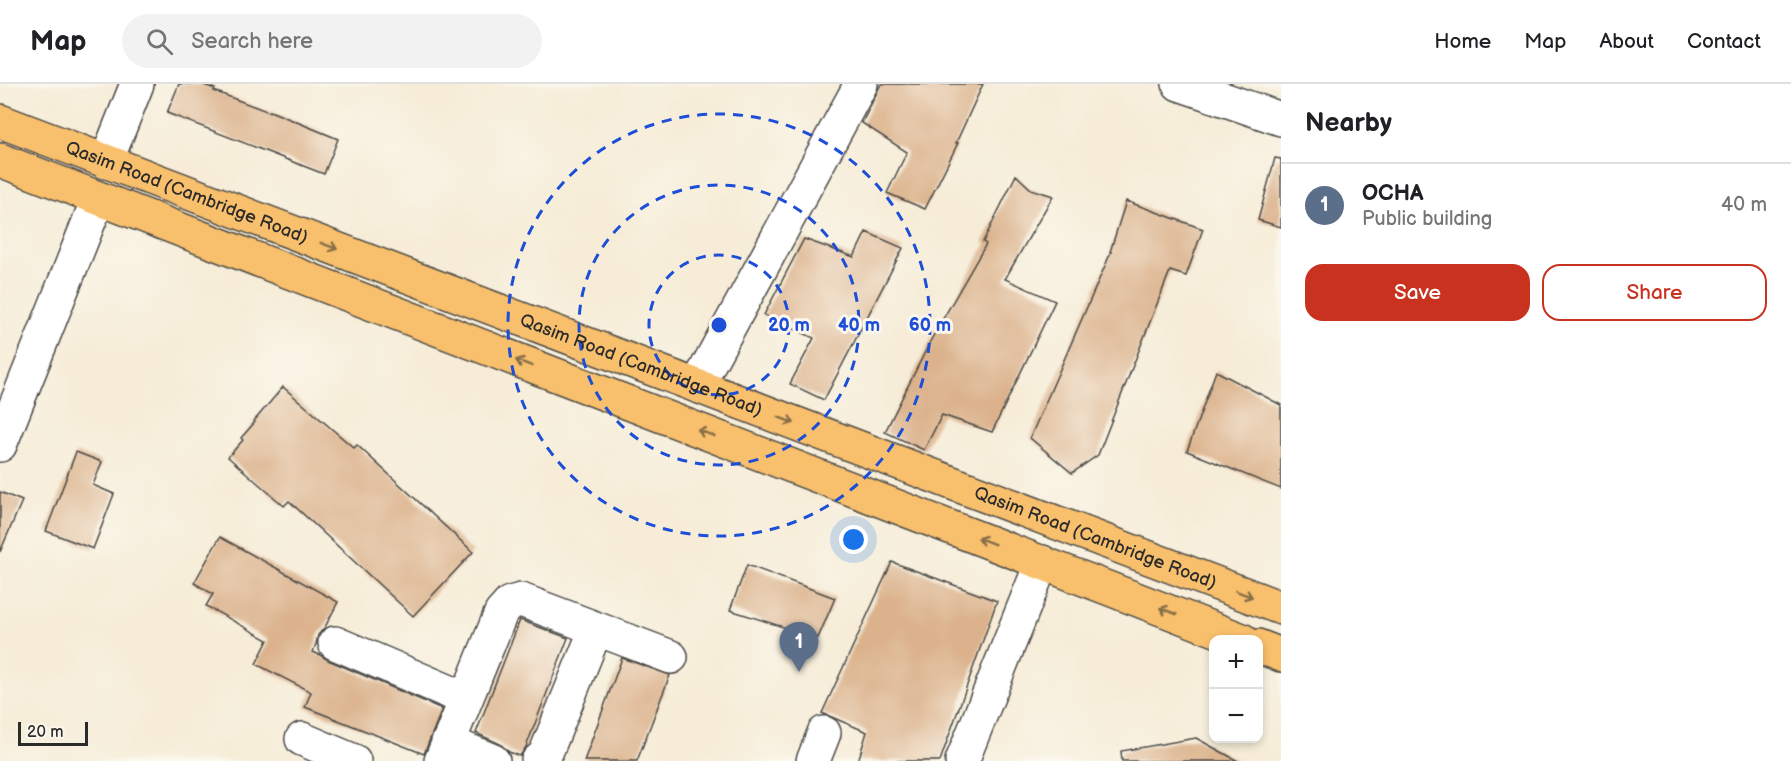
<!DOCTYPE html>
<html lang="en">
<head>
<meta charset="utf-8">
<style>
  body { margin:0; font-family:"Balsamiq Sans",sans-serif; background:#f2f2f2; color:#202124 }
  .controls { position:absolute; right:18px; bottom:18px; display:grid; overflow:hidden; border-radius:12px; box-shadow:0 3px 9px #0003 }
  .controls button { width:54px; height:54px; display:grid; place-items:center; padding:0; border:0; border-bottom:2px solid #e0e0e0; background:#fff; color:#202124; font:30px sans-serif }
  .scale { position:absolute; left:18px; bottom:15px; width:70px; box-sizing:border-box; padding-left:6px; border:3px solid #2b2b2b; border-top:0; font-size:16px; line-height:21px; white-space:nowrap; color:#2b2b2b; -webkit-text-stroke:4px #fbf7ec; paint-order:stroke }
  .you { position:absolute; left:854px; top:456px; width:21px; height:21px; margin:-15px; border:4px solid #fff; border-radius:50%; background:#1a73e8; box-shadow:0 0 0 9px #1a73e833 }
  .badge { display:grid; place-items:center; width:39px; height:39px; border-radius:50%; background:#c8321e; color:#fff; font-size:20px; font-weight:700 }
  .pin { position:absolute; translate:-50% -50px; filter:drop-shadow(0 2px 3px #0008) }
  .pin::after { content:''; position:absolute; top:32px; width:21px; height:18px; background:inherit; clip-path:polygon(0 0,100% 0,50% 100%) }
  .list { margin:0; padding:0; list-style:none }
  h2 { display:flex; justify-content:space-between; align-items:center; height:78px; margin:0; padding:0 24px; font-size:26px }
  h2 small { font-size:20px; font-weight:400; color:#757577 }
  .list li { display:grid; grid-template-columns:39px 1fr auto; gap:18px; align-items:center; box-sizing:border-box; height:84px; padding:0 24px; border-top:2px solid #e0e0e0 }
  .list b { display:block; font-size:22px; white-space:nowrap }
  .list p { margin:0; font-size:20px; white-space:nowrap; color:#757577 }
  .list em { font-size:20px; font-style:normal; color:#757577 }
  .actions { display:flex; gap:12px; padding:18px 24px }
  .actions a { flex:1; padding:14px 0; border:2px solid #c8321e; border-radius:18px; text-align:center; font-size:21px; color:#c8321e }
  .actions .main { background:#c8321e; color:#fff }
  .icon { flex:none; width:33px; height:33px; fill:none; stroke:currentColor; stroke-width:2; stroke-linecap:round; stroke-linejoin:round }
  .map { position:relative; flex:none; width:1281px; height:677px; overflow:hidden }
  header { display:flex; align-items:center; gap:36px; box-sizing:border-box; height:84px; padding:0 30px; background:#fff; border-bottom:2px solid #e0e0e0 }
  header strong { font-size:28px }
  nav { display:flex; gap:33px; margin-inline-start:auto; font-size:21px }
  .search { width:420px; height:54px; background:#f2f2f2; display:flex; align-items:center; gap:15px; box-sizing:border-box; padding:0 21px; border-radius:33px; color:#757577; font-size:22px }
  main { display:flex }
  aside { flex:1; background:#fff }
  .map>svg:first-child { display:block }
  .building { fill:#dbb28c }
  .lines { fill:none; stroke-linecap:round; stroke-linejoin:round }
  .minor-casing { stroke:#494845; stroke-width:36 }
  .major-casing { stroke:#494845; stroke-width:36 }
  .minor { stroke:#fff; stroke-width:33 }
  .major { stroke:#f8bf6c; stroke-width:33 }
  .oneway { stroke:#876e48 }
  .ring { fill:none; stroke:#1d4ed8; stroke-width:3; stroke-dasharray:10 8 }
  .labels { text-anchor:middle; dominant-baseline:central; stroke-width:6; stroke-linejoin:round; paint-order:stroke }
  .street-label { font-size:18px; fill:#2b2b2b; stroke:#fbf7ec }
  .centre { fill:#1d4ed8; stroke:#fbf7ec; stroke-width:3 }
  .ring-label { font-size:18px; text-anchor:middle; font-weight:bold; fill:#1d4ed8; stroke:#fbf7ec; stroke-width:6; stroke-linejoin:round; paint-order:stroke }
</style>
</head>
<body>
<header>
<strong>Map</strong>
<div class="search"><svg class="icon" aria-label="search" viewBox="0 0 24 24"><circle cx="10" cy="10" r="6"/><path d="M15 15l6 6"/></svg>Search here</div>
<nav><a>Home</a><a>Map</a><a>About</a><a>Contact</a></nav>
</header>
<main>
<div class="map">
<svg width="1281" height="677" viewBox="0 0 1281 677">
  <rect width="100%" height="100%" fill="#fbf7ec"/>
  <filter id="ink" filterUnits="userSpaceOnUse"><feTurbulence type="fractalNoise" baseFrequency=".0167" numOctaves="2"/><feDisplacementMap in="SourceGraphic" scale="12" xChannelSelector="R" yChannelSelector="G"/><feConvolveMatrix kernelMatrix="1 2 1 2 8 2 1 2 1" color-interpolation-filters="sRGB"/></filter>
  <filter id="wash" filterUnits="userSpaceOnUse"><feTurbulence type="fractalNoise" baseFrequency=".008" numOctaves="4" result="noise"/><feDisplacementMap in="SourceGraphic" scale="24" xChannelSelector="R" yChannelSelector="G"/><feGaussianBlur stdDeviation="1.35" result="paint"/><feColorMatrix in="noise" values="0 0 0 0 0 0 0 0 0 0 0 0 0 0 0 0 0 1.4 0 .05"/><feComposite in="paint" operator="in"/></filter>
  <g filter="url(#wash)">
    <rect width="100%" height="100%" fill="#f6ecd7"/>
    <g id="blocks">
      <path class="building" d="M 179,0 L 201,0 L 215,5 L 214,7 L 269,28 L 270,27 L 338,55 L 324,90 L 167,29 Z
        M 881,0 L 983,0 L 956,59 L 958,59 L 925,125 L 887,109 L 907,68 L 862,39 Z
        M 1275,74 L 1281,75 L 1281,143 L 1258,136 Z
        M 1016,91 L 1031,105 L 1053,112 L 1005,195 L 1055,217 L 992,348 L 942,331 L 924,366 L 885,348 L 932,254 L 986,160 L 983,158 Z
        M 1126,117 L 1203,145 L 1186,192 L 1170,187 L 1098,371 L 1072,389 L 1030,354 L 1111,168 L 1110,168 Z
        M 866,148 L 903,164 L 824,316 L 790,300 L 814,254 L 764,231 L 804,155 L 854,173 Z
        M 1216,287 L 1281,321 L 1281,405 L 1187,367 Z
        M 283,303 L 354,364 L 357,361 L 473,468 L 413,532 L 289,417 L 284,422 L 228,373 L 243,356 L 241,354 L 255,338 L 254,337 Z
        M 76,368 L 102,378 L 93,401 L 114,410 L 93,465 L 46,447 Z
        M 0,408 L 22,417 L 0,468 Z
        M 220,453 L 338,518 L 325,543 L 318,551 L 316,560 L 313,568 L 320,571 L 328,576 L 442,625 L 424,670 L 305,623 L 311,608 L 256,580 L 268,556 L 206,522 L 213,510 L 194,499 Z
        M 892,478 L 997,517 L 940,677 L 858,677 L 867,648 L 822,629 Z
        M 747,481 L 835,514 L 818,554 L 730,526 Z
        M 520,536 L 568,554 L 526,663 L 520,672 L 509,668 L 500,660 L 476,649 Z
        M 622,574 L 670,591 L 637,677 L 584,677 Z
        M 1196,654 L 1238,677 L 1122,677 L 1121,667 Z"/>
    </g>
  </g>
  <g filter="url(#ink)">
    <use href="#blocks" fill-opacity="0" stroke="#494845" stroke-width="1.5"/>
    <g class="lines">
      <defs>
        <path id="minor" d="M 1179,0 L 1281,35
          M 106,78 L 137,0
          M 697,302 L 861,0
          M 0,361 L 98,115
          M 335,559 L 466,615
          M 302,655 L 354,677
          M 448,658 L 493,677
          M 441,677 L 501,529 L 510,519 L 521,516 L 671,573
          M 538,677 L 545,671 L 596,545
          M 813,677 L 824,649
          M 962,677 L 1042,478"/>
        <g id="major">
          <path id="s1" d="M 0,37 L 1281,524"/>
          <path d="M 0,76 L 1242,556"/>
          <path d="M 1258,562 L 1281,571"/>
        </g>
      </defs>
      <use href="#minor" class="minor-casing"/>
      <use href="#major" class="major-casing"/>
      <use href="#minor" class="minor"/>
      <use href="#major" class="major"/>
    </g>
    <defs><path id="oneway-shaft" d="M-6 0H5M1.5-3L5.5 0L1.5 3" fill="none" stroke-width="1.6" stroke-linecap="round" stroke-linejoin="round" transform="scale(1.5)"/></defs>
    <g class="oneway">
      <use href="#oneway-shaft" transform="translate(329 162) rotate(21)"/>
      <use href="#oneway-shaft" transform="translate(524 279) rotate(-159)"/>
      <use href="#oneway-shaft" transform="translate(786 336) rotate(21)"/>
      <use href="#oneway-shaft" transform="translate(706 349) rotate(-159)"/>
      <use href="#oneway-shaft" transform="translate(986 457) rotate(-159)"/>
      <use href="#oneway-shaft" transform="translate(1244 510) rotate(21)"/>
      <use href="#oneway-shaft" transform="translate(1168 527) rotate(-159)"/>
    </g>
  </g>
  <g class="ring">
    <circle cx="719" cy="241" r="70"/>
    <circle cx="719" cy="241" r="140"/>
    <circle cx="719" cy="241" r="211"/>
  </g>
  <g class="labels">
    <g class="street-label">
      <text stroke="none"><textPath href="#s1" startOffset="200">Qasim Road (Cambridge Road)</textPath></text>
      <text stroke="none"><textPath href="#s1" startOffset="686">Qasim Road (Cambridge Road)</textPath></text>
      <text stroke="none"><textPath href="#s1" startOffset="1172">Qasim Road (Cambridge Road)</textPath></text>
    </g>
  </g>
  <circle cx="719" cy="241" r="9" class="centre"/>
  <g class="ring-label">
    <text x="789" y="247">20 m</text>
    <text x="859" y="247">40 m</text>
    <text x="930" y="247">60 m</text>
  </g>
</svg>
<div class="controls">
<button>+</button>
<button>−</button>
</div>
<div class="scale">20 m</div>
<div class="you"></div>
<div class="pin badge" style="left:799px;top:588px;background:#5c6f8a">1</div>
</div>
<aside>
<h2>Nearby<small></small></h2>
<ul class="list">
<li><span class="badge" style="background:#5c6f8a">1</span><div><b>OCHA</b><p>Public building</p></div><em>40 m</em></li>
</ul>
<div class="actions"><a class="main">Save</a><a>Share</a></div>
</aside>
</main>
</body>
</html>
